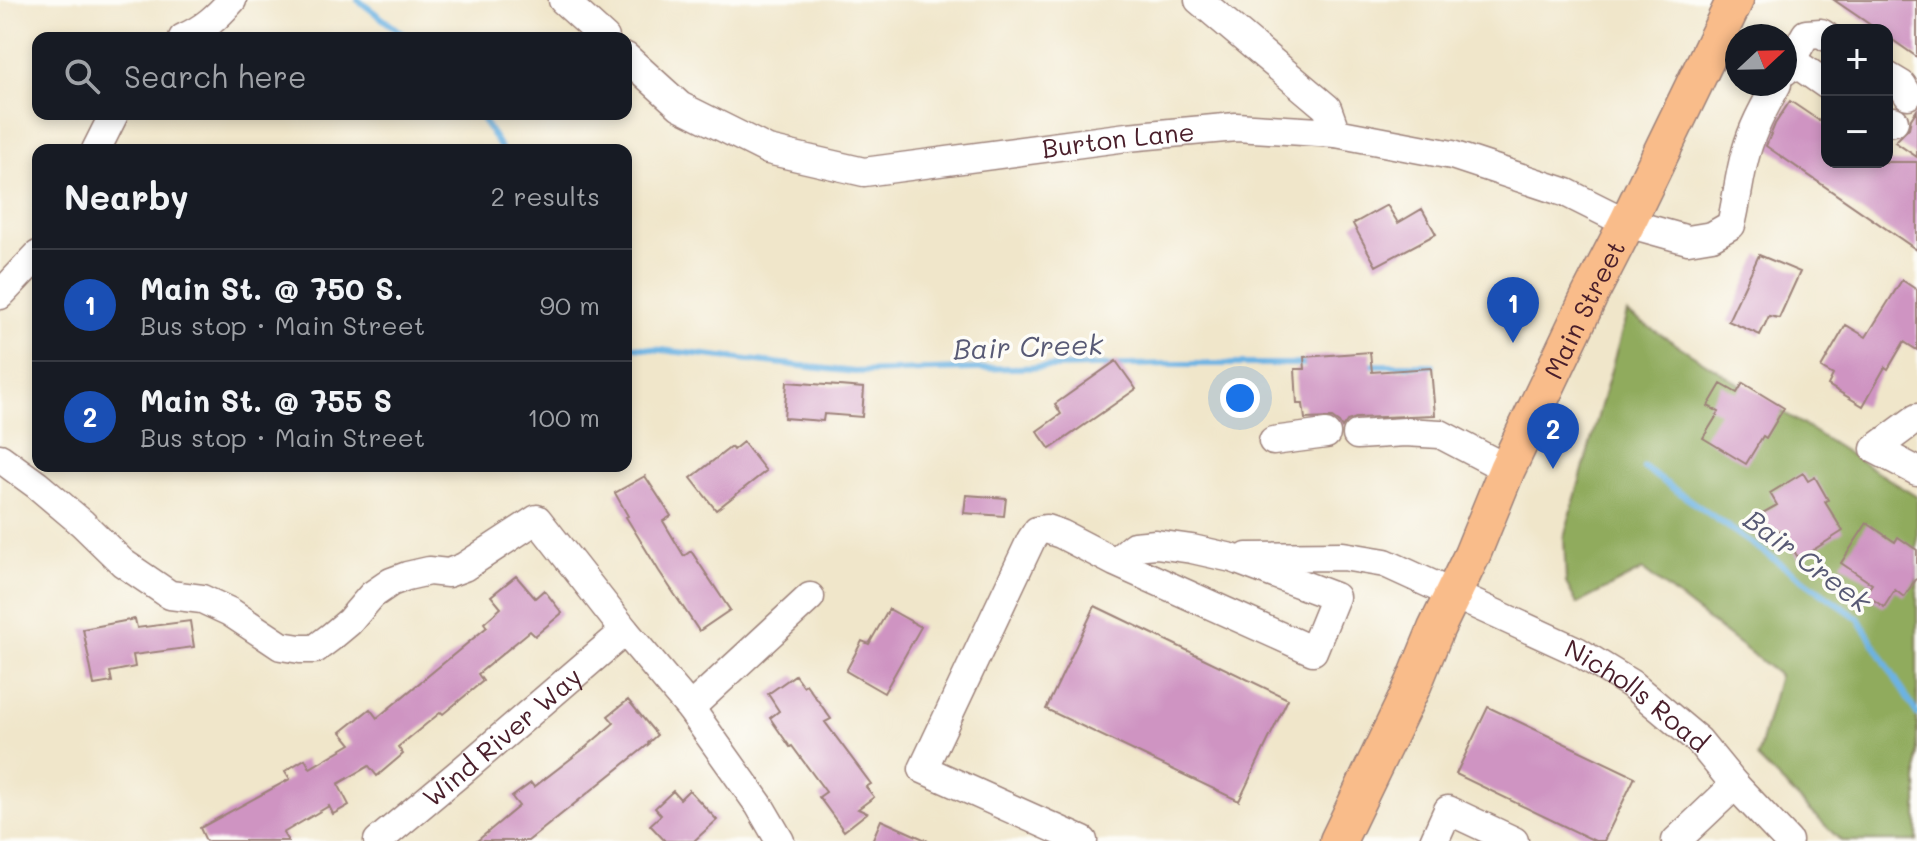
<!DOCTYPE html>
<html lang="en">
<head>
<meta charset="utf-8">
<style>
  body { margin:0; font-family:Mali,sans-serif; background:#20242c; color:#f1f3f6 }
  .controls { position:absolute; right:24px; top:24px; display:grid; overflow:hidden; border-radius:16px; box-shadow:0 4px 12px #0003 }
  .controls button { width:72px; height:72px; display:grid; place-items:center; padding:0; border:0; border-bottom:2px solid #363941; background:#171b24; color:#f1f3f6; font:40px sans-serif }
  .compass { position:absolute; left:1725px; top:24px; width:72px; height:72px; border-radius:50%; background:#171b24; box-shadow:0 4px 12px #0003; rotate:68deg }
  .you { position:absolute; left:1240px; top:398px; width:28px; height:28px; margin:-20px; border:6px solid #fff; border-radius:50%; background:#1a73e8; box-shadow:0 0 0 12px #1a73e833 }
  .badge { display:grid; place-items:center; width:52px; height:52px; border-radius:50%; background:#7c3aed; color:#fff; font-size:26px; font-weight:700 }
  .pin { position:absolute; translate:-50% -66px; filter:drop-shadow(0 2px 4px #0008) }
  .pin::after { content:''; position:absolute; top:42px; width:28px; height:24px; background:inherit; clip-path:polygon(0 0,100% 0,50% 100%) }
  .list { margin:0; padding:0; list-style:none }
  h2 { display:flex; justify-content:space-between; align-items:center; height:104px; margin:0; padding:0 32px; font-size:34px }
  h2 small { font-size:26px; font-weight:400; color:#9ea1a6 }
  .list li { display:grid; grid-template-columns:52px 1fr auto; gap:24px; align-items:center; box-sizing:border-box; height:112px; padding:0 32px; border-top:2px solid #363941 }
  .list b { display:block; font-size:30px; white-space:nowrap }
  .list p { margin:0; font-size:26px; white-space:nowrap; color:#9ea1a6 }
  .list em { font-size:26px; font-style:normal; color:#9ea1a6 }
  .icon { flex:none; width:44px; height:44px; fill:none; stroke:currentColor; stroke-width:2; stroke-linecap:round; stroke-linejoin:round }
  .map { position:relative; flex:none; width:1917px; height:841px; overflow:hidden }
  .search { position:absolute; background:#171b24; box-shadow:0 4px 12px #0003; left:32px; top:32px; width:600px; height:88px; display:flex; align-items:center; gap:20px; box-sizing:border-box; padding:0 28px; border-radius:16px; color:#9ea1a6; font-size:30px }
  .panel { position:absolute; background:#171b24; box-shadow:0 4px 12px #0003; left:32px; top:144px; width:600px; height:328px; border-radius:16px }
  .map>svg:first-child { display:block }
  .forest { fill:#90ab5d; stroke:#6d6544; stroke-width:2 }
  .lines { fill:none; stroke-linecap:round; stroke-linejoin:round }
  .stream { stroke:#6cb3e3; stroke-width:6 }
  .building { fill:#cf94c2 }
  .minor-casing { stroke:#9d827a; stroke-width:31 }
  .major-casing { stroke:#9d827a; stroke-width:39 }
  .minor { stroke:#fff; stroke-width:28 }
  .major { stroke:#f9bc8a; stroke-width:36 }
  .labels { text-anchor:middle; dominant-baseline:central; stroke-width:7; stroke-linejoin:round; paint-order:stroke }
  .street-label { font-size:26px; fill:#4a1f2b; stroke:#fdfcf7 }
  .water-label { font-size:28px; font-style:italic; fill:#585a75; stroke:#fdfcf7 }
</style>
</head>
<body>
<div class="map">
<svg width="1917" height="841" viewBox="0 0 1917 841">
  <rect width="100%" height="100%" fill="#fdfcf7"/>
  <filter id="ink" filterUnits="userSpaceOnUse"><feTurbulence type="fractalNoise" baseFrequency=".0125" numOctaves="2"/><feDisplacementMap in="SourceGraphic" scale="16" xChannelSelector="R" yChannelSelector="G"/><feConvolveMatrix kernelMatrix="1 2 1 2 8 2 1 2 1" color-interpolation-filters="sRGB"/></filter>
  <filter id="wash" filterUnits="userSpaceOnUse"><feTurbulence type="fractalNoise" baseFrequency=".006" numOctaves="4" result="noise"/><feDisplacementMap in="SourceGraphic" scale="32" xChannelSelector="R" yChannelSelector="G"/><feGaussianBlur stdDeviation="1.8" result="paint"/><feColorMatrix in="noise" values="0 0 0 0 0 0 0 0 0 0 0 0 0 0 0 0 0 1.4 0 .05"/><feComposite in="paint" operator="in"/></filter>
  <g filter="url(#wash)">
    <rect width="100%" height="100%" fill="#f0e6ca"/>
    <path class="forest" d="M 1627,313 L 1917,497 L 1917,841 L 1841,841 L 1757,758 L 1779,675 L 1643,570 L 1577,604 L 1566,583 L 1564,537 Z"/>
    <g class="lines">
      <path class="stream" d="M 358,0 L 408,38
        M 479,114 L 502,150
        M 626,346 L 854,372 L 1171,364 L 1309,364
        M 1364,365 L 1433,365
        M 1644,468 L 1858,618 L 1917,714"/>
    </g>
    <g id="blocks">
      <path class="building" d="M 1834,0 L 1917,0 L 1917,57 L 1887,36 L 1887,30 L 1878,30 Z
        M 1790,101 L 1827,126 L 1827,162 L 1917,162 L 1917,250 L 1766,146 L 1775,124 Z
        M 1917,110 L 1917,157 L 1895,142 L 1909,128 L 1911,119 Z
        M 1387,205 L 1398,223 L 1422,209 L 1436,234 L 1376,266 L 1353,224 Z
        M 1759,255 L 1800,272 L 1779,318 L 1769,316 L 1760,335 L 1728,321 Z
        M 1902,280 L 1917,290 L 1917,350 L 1904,342 L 1888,369 L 1885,367 L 1863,406 L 1828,385 L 1833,375 L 1821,368 L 1846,325 L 1866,337 Z
        M 1370,352 L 1372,372 L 1431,368 L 1435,415 L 1356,418 L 1347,421 L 1342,428 L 1339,423 L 1332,418 L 1305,419 L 1303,404 L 1297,404 L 1295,369 L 1305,369 L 1304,357 Z
        M 1116,361 L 1136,389 L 1050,449 L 1037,431 L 1061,414 L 1055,404 Z
        M 787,382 L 864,388 L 862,417 L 824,414 L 823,421 L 784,418 Z
        M 1743,383 L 1784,408 L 1766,438 L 1763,436 L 1746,464 L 1703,438 L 1719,412 L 1708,406 L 1721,384 L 1737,393 Z
        M 743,442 L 766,471 L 716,510 L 691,478 L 731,447 L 733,450 Z
        M 1803,473 L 1808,481 L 1815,477 L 1828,500 L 1825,502 L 1843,531 L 1799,559 L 1781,530 L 1770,537 L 1757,516 L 1777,505 L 1770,493 Z
        M 645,476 L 671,516 L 663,521 L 684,556 L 691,551 L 730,610 L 699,631 L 659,571 L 626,517 L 628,516 L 615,493 Z
        M 966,495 L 1006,498 L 1004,516 L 964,513 Z
        M 1867,523 L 1895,542 L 1898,537 L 1917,550 L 1917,578 L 1904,597 L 1895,590 L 1884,607 L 1865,594 L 1872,584 L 1841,563 Z
        M 516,576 L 535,598 L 544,590 L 562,613 L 535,636 L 530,631 L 478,674 L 483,681 L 443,714 L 441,712 L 398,747 L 403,754 L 377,776 L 369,766 L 338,784 L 349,805 L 333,814 L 329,806 L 283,833 L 288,841 L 206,841 L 200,828 L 290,779 L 285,771 L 305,759 L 310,768 L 351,744 L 341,732 L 370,709 L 377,718 L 487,627 L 484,623 L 501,608 L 491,596 Z
        M 1095,606 L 1288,699 L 1239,801 L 1046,709 Z
        M 889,609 L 921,627 L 884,693 L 846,671 L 862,641 L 869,644 Z
        M 135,619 L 137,628 L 190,621 L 194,647 L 133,655 L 135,667 L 110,672 L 112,682 L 94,685 L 83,629 Z
        M 795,675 L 803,686 L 806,684 L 831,719 L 825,722 L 871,784 L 866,787 L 874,797 L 858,809 L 867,813 L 844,831 L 819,797 L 826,792 L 792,746 L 790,747 L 770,718 L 779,711 L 768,694 Z
        M 628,700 L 657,735 L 648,743 L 649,744 L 528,841 L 477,841 L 519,806 L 512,797 L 531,783 L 534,787 L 586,747 L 614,723 L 608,716 Z
        M 1488,707 L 1635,777 L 1604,841 L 1595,841 L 1456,774 Z
        M 689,790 L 717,820 L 694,841 L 665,841 L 650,825 L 661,815 L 655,808 L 673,791 L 680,799 Z
        M 881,820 L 928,841 L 872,841 Z"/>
    </g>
  </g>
  <g filter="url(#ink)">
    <use href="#blocks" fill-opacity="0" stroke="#9d827a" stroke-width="2"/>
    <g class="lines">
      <defs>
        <g id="minor">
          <path d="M 563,0 L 605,38"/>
          <path d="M 1199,0 L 1327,108 L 1336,133"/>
          <path d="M 183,38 C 204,29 217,17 232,0"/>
          <path id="s1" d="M 626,57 L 680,106 L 768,150 L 864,172 L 1127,137 L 1236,127 L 1336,133 L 1452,155 L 1567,193 L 1627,223 L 1688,240 L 1712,236 L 1731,225 C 1737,201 1739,176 1746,152 C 1753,127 1765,106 1777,84"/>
          <path d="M 1791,60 L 1827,85"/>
          <path d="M 1785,71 L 1806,34 L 1821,33 L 1827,37"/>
          <path d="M 1887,76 L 1902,85 L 1908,95"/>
          <path d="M 1887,122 L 1894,121"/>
          <path d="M 96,150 L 114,114"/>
          <path d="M 0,295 L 38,255"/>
          <path d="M 1917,418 L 1875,449 L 1917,471"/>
          <path d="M 1357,435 L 1405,432 L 1440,434 L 1507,469"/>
          <path d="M 1273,441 L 1326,434"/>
          <path d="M 0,458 L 37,485 L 82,523 L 123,563 L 170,595 L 202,599 L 230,612 L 281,646 L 300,649 L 315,649 L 331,637 L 349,622 L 372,595 L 391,582 L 407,576 L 429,571 L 448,573 L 464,567 L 537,519 L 625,631 L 690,708 L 759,805 L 780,841"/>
          <path id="s2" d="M 1247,557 L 1343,556 L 1385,563 L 1577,651 L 1631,684 L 1699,741 L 1735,785 L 1788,841"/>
          <path d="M 690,708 L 810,597"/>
          <path id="s3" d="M 378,841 L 462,771 L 625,631"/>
          <path d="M 1083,841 L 923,769 L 1031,540 L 1037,531 L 1046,529 L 1061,534 L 1115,562 L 1313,651 L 1335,597 L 1232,558 L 1192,549 L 1156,544 L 1134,546 L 1115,562"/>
          <path d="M 1434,841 L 1448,810 L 1514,841"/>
          <path d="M 1676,841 L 1735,785"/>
        </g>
        <g id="major">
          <path id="s4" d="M 1338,841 L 1414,683 L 1436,629 L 1472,555 L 1507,469 L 1590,295 L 1627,223 L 1735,0"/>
        </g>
      </defs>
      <use href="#minor" class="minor-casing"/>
      <use href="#major" class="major-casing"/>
      <use href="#minor" class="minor"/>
      <use href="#major" class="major"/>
    </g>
  </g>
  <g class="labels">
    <g class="street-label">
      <text stroke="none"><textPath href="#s1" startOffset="526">Burton Lane</textPath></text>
      <text stroke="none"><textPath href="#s4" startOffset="586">Main Street</textPath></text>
      <text stroke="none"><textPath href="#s2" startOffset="424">Nicholls Road</textPath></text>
      <text stroke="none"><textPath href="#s3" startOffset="162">Wind River Way</textPath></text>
    </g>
    <g class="water-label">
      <text transform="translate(1028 346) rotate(-2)">Bair Creek</text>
      <text transform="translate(1808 560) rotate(37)">Bair Creek</text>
    </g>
  </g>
</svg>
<div class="controls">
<button>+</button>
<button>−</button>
</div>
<svg class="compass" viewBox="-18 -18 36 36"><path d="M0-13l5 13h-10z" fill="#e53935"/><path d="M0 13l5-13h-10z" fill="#9ea1a6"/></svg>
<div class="you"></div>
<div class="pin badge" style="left:1513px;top:343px;background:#1a4fb4">1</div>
<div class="pin badge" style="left:1553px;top:469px;background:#1a4fb4">2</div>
<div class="search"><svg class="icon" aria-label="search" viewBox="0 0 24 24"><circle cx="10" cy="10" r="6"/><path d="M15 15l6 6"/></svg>Search here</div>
<section class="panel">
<h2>Nearby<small>2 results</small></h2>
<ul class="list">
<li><span class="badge" style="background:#1a4fb4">1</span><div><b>Main St. @ 750 S.</b><p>Bus stop · Main Street</p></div><em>90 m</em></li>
<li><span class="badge" style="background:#1a4fb4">2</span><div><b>Main St. @ 755 S</b><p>Bus stop · Main Street</p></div><em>100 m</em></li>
</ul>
</section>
</div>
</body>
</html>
